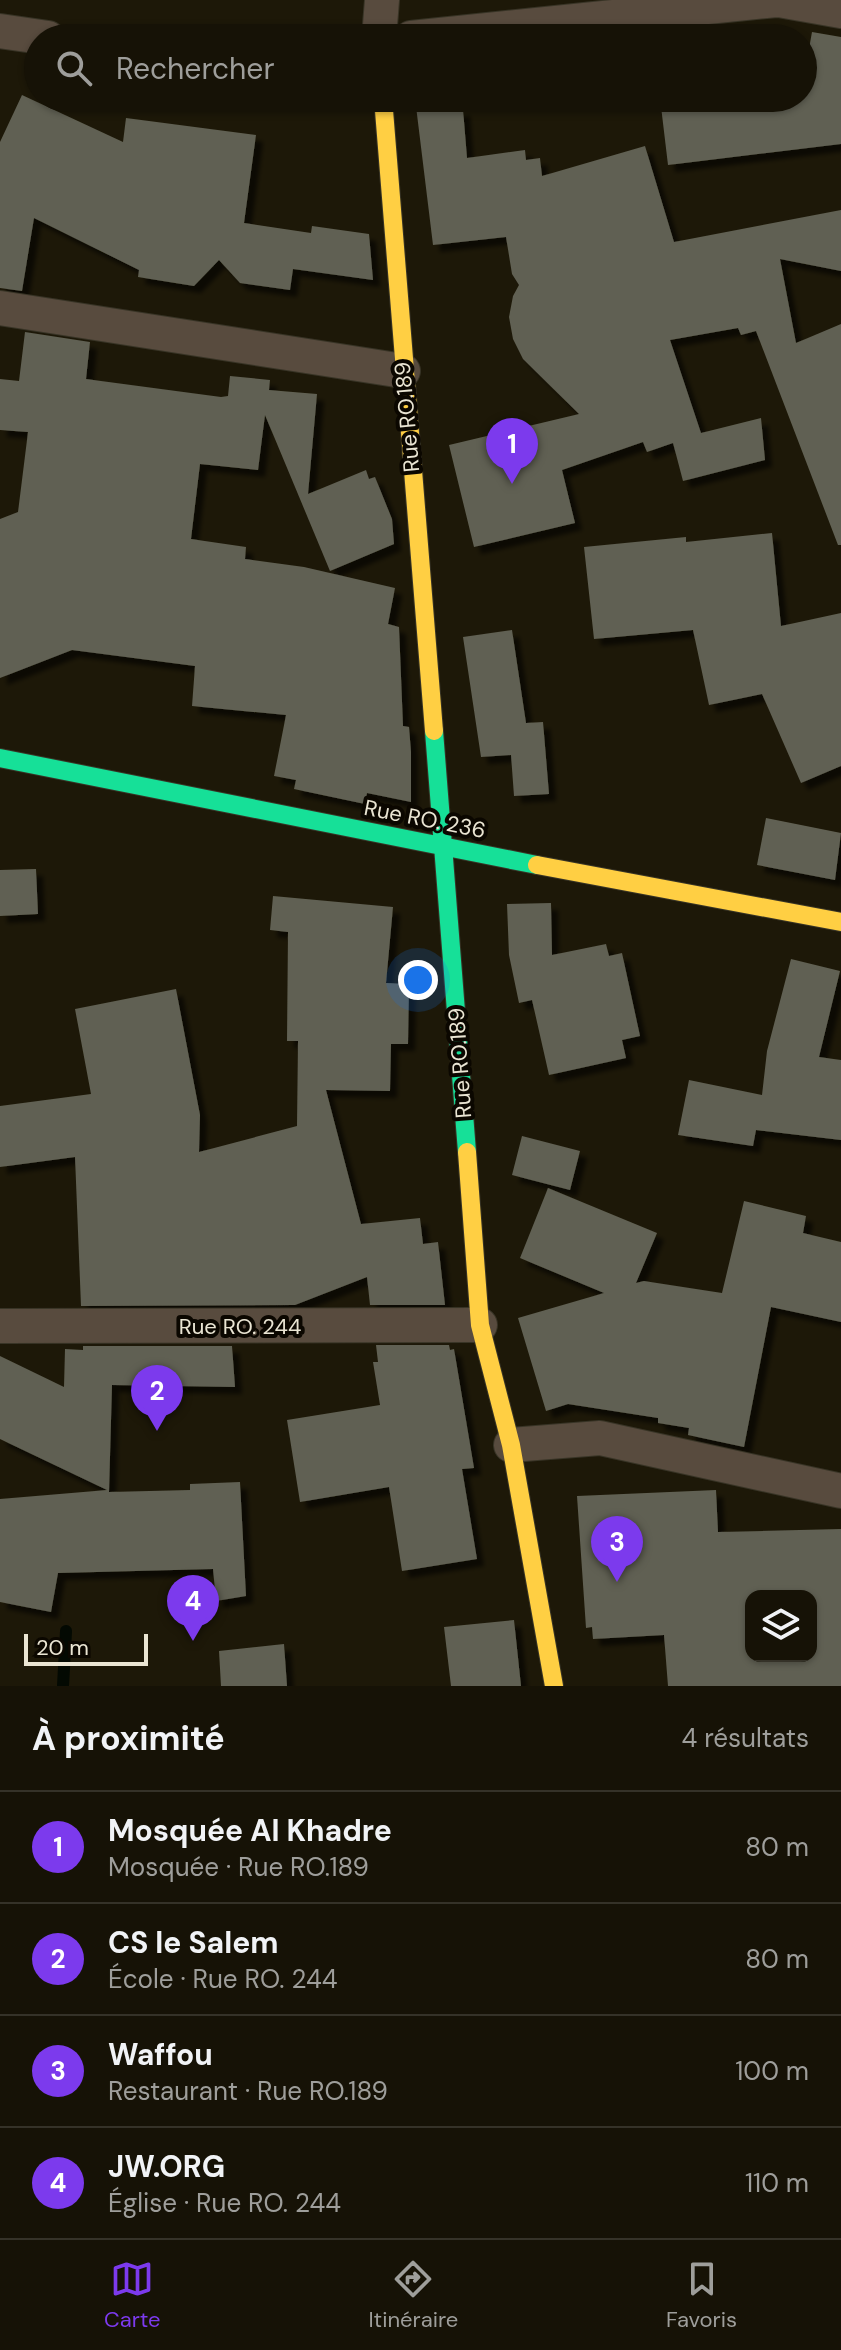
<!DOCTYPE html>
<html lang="fr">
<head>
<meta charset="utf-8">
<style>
  body { margin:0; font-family:"DM Sans",sans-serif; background:#232014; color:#f1f3f6 }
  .controls { position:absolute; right:24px; bottom:24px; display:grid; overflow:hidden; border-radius:16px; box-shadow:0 2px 6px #0004 }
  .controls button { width:72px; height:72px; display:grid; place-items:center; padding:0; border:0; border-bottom:2px solid #353228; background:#161206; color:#f1f3f6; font:40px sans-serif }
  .scale { position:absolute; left:24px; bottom:20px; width:124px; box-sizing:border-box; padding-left:8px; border:4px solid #eae5d3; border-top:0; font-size:22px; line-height:28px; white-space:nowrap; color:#eae5d3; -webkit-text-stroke:6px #0b0700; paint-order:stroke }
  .you { position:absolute; left:418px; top:980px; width:28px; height:28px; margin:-20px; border:6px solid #fff; border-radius:50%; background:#1a73e8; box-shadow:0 0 0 12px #1a73e833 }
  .badge { display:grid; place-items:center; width:52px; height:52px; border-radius:50%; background:#7c3aed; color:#fff; font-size:26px; font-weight:700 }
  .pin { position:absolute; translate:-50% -66px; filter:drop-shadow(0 2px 4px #0008) }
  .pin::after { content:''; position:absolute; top:42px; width:28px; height:24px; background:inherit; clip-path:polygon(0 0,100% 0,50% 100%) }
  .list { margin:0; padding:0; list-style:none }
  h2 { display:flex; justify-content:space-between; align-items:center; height:104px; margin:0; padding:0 32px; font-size:34px }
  h2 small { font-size:26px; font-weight:400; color:#9e9e9b }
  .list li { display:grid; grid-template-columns:52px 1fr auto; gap:24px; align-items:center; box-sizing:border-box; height:112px; padding:0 32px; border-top:2px solid #353228 }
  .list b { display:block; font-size:30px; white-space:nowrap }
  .list p { margin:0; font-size:26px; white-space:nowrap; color:#9e9e9b }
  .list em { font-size:26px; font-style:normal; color:#9e9e9b }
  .icon { flex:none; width:44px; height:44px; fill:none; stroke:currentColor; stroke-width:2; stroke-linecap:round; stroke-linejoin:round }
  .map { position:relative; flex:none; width:841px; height:1686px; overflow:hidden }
  .search { position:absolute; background:#161206; box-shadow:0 2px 6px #0004; left:24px; right:24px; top:24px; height:88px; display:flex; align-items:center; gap:20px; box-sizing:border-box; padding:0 28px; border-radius:44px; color:#9e9e9b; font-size:30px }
  .sheet { height:552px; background:#161206 }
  nav { display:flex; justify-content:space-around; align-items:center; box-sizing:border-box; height:112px; border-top:2px solid #353228; background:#161206; font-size:22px; color:#9e9e9b }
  nav a { display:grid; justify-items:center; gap:4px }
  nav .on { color:#7c3aed }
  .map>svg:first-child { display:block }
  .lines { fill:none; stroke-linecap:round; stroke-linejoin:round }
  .stream { stroke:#030902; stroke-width:12 }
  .building { fill:#606052; fill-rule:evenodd; filter:url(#shadow) }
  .street-casing { stroke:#383426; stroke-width:36 }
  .fast-casing { stroke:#383426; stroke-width:20 }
  .slow-casing { stroke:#383426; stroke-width:20 }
  .street { stroke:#584b3e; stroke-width:34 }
  .fast { stroke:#16e098; stroke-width:18 }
  .slow { stroke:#ffcf43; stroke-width:18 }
  .labels { text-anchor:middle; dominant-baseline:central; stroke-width:8; stroke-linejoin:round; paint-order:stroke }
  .street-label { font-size:22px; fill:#eae5d3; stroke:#0b0700 }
</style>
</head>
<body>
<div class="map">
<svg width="841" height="1686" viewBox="0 0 841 1686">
  <defs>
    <filter id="shadow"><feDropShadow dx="7" dy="7" stdDeviation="2" flood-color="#0009"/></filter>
  </defs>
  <rect width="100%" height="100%" fill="#1d1808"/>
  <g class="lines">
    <path class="stream" d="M 63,1686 L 66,1631"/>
  </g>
  <path class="building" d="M 697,28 L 698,38 L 652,38 L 652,33 Z
    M 812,32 L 841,37 L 841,144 L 668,165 L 660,98 L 803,98 L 803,82 Z
    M 22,95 L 123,142 L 126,118 L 256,135 L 244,223 L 311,233 L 312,226 L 369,234 L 373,280 L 293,269 L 290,290 L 240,283 L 219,260 L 194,286 L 138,277 L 139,270 L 34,218 L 22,291 L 0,288 L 0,142 Z
    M 415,98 L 448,98 L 450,111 L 463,109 L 467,158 L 525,150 L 526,160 L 540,158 L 542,176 L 645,146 L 674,242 L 841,210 L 841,271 L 780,259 L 796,343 L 841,324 L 841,545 L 838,545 L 756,331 L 741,335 L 738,328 L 670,340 L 701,433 L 761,418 L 765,460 L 683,481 L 673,443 L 647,452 L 643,442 L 562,470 L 575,523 L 474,547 L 449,445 L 579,414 L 523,359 L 513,339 L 509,317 L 513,296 L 519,285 L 512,274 L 506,237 L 433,245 Z
    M 25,332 L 90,342 L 86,379 L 221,397 L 228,396 L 230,376 L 270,380 L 269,390 L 317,394 L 308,494 L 366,470 L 369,479 L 375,477 L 392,519 L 394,544 L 330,571 L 265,415 L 258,470 L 200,464 L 191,539 L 246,547 L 245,559 L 304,567 L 395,588 L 388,624 L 399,627 L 403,726 L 409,727 L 411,752 L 411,802 L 367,793 L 365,804 L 294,789 L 296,780 L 274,776 L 286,715 L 192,706 L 195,666 L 72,650 L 0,678 L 0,519 L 18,512 L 28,432 L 0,430 L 0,379 L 19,381 Z
    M 772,533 L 781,626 L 841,613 L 841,766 L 801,783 L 762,694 L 709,705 L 693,630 L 594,639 L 584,547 L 686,537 L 686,542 Z
    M 512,630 L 526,723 L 543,722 L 549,794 L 514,796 L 511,755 L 481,757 L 463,637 Z
    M 766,818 L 841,833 L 835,880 L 757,865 Z
    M 36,869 L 38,914 L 0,916 L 0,870 Z
    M 273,896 L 393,907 L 386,983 L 409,984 L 408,1044 L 391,1044 L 390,1091 L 326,1090 L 361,1224 L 420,1218 L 423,1244 L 438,1242 L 445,1305 L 370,1305 L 367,1277 L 295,1305 L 81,1306 L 75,1157 L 0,1167 L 0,1106 L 91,1094 L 75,1009 L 176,989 L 200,1115 L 199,1152 L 297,1126 L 298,1041 L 287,1041 L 288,932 L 270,930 Z
    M 551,903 L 552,955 L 606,944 L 609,956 L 622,953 L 640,1036 L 622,1040 L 626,1058 L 549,1075 L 532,1000 L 519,1003 L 509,955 L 507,904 Z
    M 791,959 L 840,971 L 819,1057 L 841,1060 L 841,1140 L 756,1130 L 753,1146 L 678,1135 L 689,1080 L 762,1095 L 767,1051 Z
    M 522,1136 L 580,1151 L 570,1190 L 512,1175 Z
    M 548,1188 L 657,1233 L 636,1283 L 644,1281 L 722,1293 L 744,1201 L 806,1216 L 803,1233 L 841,1242 L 841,1322 L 771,1307 L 744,1447 L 688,1435 L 689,1428 L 658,1423 L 658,1418 L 568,1404 L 546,1411 L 518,1318 L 604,1293 L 520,1258 Z
    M 376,1345 L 449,1345 L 450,1350 L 454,1349 L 474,1468 L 462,1469 L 477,1559 L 402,1571 L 389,1487 L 300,1502 L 287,1420 L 380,1405 L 373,1362 L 378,1362 Z
    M 83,1346 L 232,1346 L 235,1387 L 112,1385 L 109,1492 L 190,1490 L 190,1484 L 240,1482 L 246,1596 L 216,1601 L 213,1569 L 58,1573 L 51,1612 L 0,1602 L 0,1499 L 107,1490 L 0,1439 L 0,1356 L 64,1387 L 65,1349 L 83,1350 Z
    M 716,1490 L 718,1532 L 841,1529 L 841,1686 L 668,1686 L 664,1635 L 593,1639 L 592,1627 L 586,1628 L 577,1496 ZM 751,1596 L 811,1596 L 811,1656 L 751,1656 Z
    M 514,1620 L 521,1686 L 451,1686 L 444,1627 Z
    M 284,1644 L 287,1686 L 221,1686 L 219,1651 Z"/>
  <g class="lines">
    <defs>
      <path id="street" d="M 779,0 L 841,11
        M 0,31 L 48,38
        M 379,38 L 382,0
        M 411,38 L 776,0
        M 0,308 L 403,371
        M 0,1326 L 480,1325
        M 511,1445 L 600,1438 L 841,1491"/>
      <path id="fast" d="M 434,731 L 467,1152
        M 0,758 L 537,865"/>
      <path id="slow" d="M 383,98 L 434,731
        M 537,865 L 841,922
        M 467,1152 L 480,1325 L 511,1445 L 554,1686"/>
    </defs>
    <use href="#street" class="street-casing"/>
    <use href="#fast" class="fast-casing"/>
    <use href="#slow" class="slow-casing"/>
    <use href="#street" class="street"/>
    <use href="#fast" class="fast"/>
    <use href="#slow" class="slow"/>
  </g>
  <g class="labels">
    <g class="street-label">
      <text transform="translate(407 417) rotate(-95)">Rue RO.189</text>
      <text transform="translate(425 819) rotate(11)">Rue RO. 236</text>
      <text transform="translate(460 1063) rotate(-94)">Rue RO.189</text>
      <text x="240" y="1326">Rue RO. 244</text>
    </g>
  </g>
</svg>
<div class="controls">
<button><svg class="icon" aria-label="layers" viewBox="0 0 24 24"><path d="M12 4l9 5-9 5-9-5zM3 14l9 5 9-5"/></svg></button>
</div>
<div class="scale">20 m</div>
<div class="you"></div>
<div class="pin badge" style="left:512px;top:484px">1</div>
<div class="pin badge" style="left:157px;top:1431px">2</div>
<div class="pin badge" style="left:617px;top:1582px">3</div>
<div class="pin badge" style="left:193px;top:1641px">4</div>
<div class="search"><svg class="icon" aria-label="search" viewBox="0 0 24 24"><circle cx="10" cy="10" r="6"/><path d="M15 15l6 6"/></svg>Rechercher</div>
</div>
<section class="sheet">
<h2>À proximité<small>4 résultats</small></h2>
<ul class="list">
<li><span class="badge">1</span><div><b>Mosquée Al Khadre</b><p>Mosquée · Rue RO.189</p></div><em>80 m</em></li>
<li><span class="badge">2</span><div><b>CS le Salem</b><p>École · Rue RO. 244</p></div><em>80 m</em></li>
<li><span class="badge">3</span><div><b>Waffou</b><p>Restaurant · Rue RO.189</p></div><em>100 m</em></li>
<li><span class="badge">4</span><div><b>JW.ORG</b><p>Église · Rue RO. 244</p></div><em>110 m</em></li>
</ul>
</section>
<nav>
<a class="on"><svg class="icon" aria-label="map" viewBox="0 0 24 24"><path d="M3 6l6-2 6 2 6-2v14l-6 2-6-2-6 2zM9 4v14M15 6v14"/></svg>Carte</a>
<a><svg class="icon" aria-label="directions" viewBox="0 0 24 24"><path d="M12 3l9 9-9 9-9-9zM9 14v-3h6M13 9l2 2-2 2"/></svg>Itinéraire</a>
<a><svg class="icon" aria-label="saved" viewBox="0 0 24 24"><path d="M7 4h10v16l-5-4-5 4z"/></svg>Favoris</a>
</nav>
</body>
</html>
